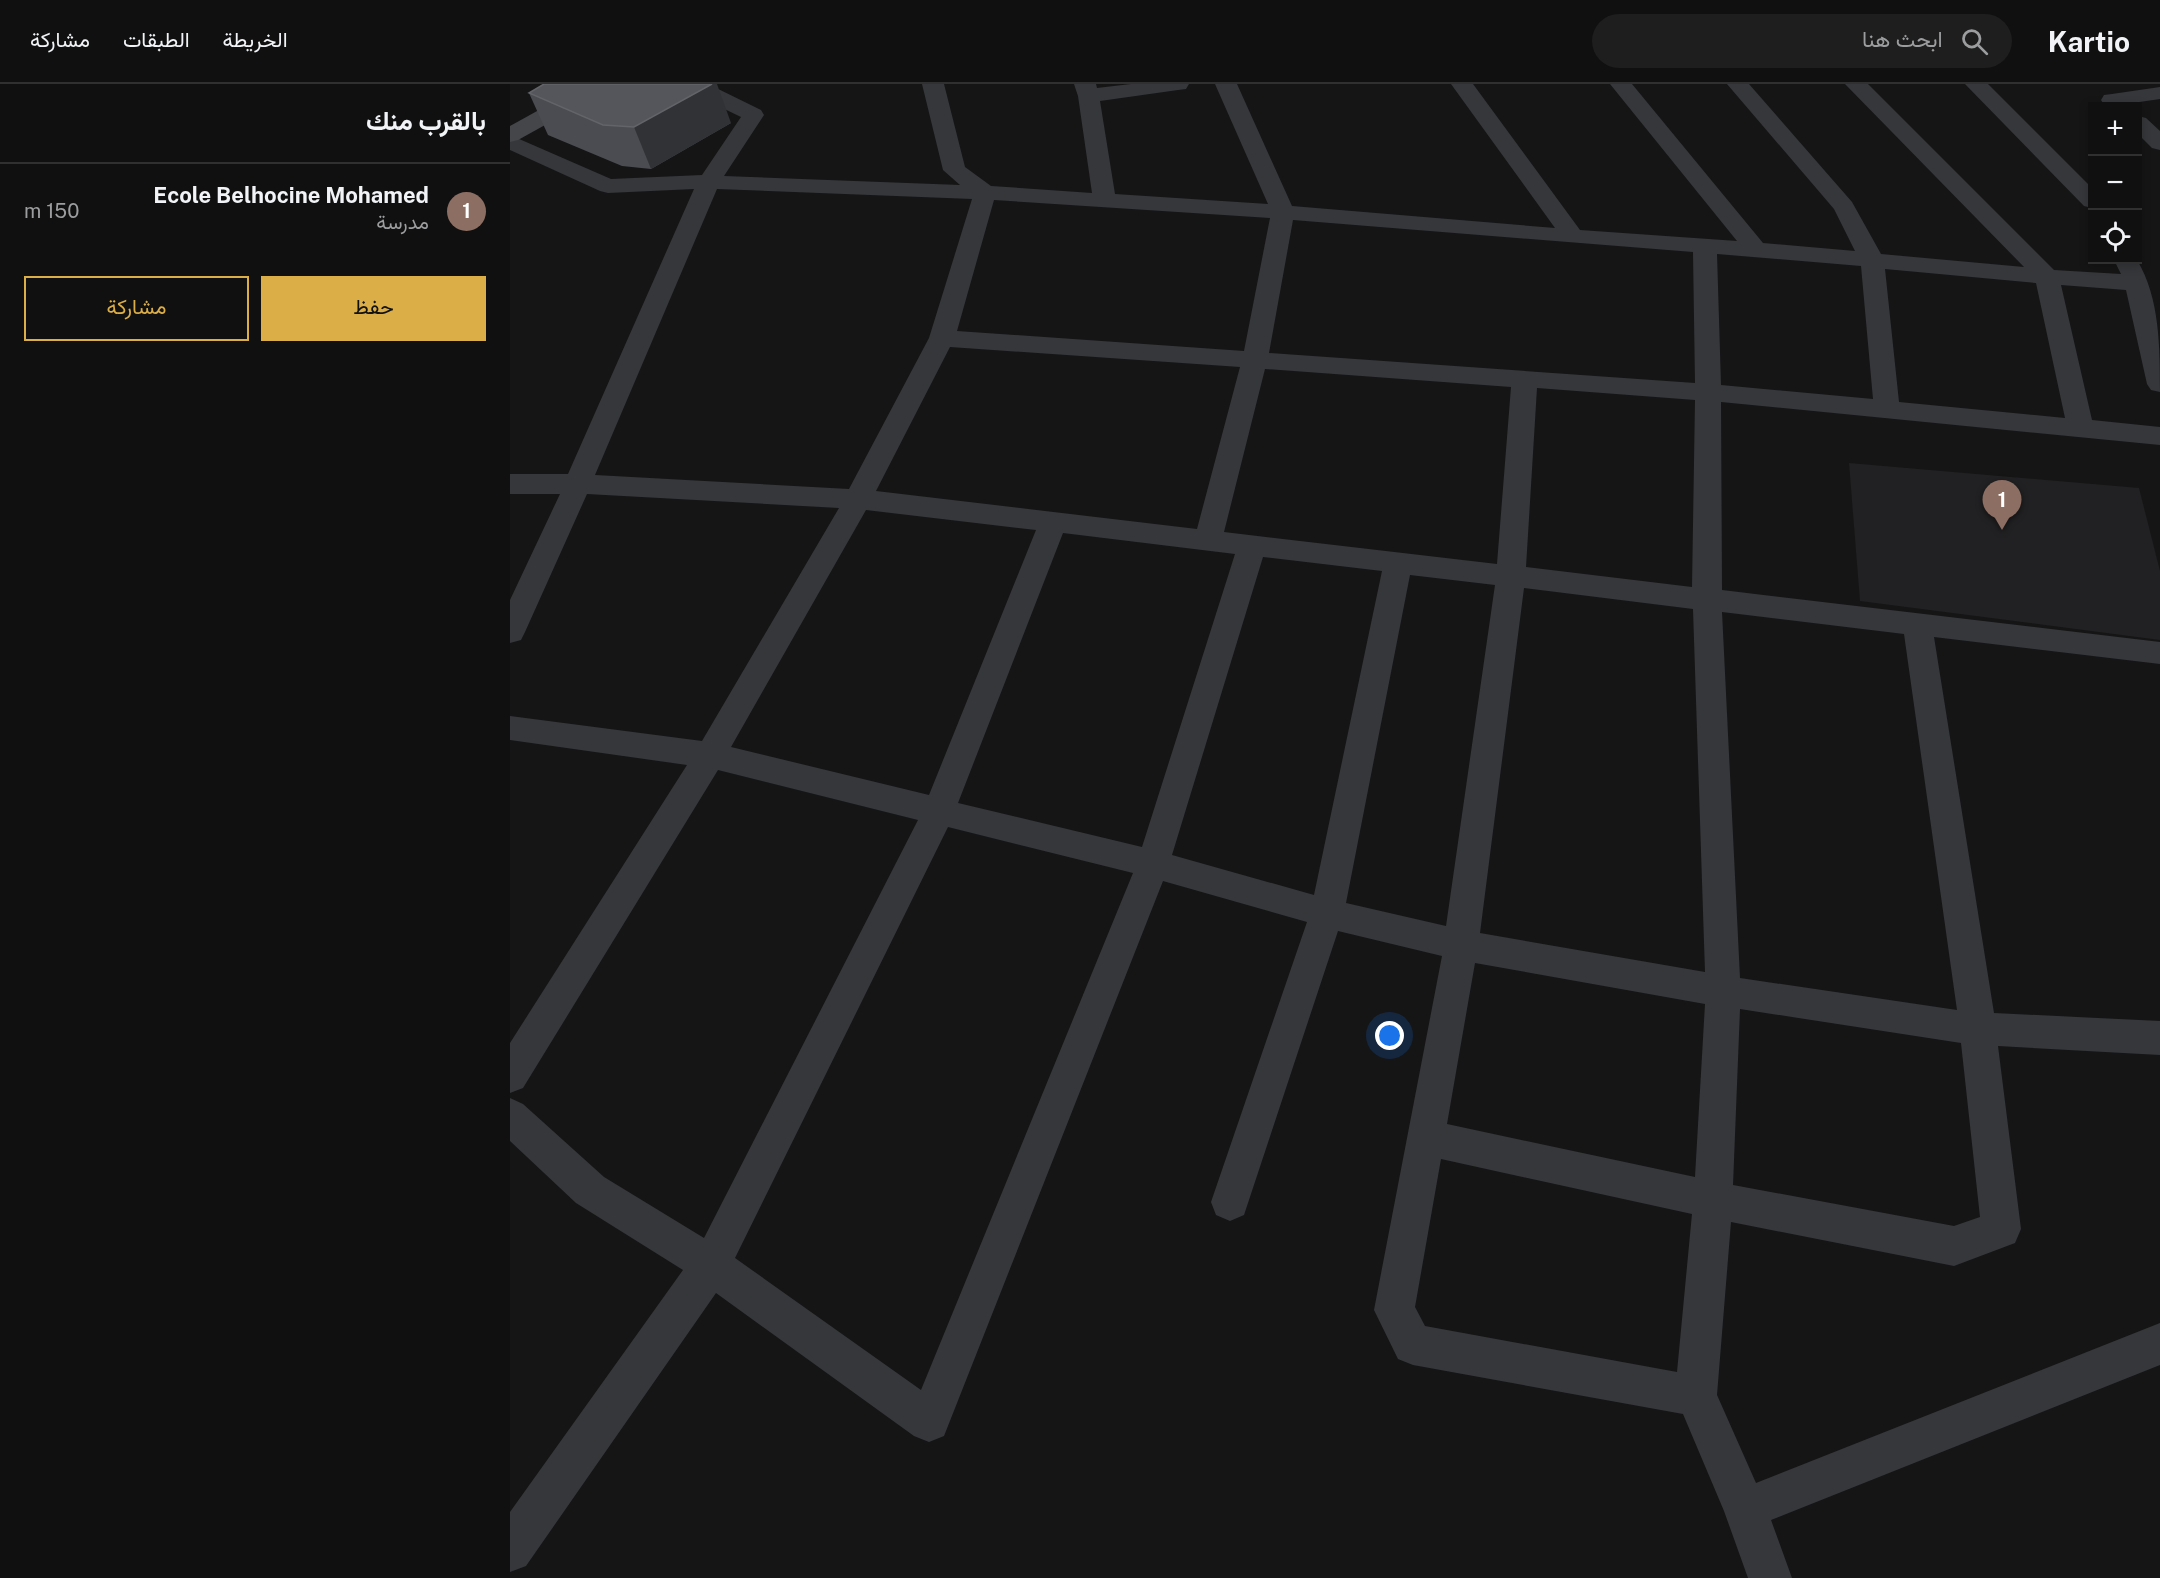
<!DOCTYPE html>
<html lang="ar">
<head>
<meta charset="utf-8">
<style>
  body { margin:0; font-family:"Public Sans",Vazirmatn,sans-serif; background:#1e1e1e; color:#f1f3f6; direction:rtl }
  .controls { position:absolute; right:18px; top:18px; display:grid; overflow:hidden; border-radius:0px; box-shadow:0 3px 9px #0003 }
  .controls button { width:54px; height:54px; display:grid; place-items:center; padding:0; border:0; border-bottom:2px solid #303030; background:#101010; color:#f1f3f6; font:30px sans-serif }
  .you { position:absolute; left:880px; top:952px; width:21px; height:21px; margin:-15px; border:4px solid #fff; border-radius:50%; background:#1a73e8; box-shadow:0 0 0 9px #1a73e833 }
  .badge { display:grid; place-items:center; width:39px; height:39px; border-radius:50%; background:#dcae47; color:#fff; font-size:20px; font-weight:700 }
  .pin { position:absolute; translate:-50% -50px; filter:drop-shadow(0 2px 3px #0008) }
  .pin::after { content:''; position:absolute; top:32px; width:21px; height:18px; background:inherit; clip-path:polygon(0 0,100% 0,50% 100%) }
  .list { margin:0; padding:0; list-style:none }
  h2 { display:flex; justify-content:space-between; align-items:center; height:78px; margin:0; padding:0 24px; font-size:26px }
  h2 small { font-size:20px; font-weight:400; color:#9c9d9f }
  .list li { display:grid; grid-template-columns:39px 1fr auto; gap:18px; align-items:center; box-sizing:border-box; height:96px; padding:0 24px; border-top:2px solid #303030 }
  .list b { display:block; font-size:22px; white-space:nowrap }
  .list p { margin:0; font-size:20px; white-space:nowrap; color:#9c9d9f }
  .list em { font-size:20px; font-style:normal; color:#9c9d9f }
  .actions { display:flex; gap:12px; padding:18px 24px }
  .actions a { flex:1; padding:14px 0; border:2px solid #dcae47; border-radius:0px; text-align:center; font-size:21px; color:#dcae47 }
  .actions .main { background:#dcae47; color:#111 }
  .icon { flex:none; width:33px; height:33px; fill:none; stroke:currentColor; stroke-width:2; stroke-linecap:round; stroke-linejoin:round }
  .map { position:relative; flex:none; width:1650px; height:1494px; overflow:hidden; direction:ltr }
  header { display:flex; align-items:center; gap:36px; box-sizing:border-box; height:84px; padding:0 30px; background:#101010; border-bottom:2px solid #303030 }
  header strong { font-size:28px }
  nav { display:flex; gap:33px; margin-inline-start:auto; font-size:21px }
  .search { width:420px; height:54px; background:#1e1e1e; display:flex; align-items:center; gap:15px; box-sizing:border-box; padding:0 21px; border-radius:33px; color:#9c9d9f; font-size:22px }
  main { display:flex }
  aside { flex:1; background:#101010 }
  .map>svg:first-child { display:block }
  .built { fill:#212123 }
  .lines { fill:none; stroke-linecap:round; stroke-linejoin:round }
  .minor { fill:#36373a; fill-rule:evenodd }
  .secondary { fill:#44464a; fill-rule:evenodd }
  .wall { fill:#4b4c51 }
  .shaded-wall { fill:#313235 }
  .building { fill:#55565b; stroke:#626469; stroke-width:1.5 }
</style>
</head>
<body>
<header>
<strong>Kartio</strong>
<div class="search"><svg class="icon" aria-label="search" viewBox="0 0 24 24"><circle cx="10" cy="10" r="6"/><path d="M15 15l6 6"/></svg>ابحث هنا</div>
<nav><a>الخريطة</a><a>الطبقات</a><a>مشاركة</a></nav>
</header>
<main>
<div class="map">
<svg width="1650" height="1494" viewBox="0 0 1650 1494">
  <rect width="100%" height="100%" fill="#151516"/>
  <path class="built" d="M 1339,379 L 1629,404 L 1650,487 L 1650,556 L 1350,517 Z"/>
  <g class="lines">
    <path class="minor" d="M 170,0 L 198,0 L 251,26 L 254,31 L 214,92 L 450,101 L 433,86 L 412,0 L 434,0 L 455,83 L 481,102 L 582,109 L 568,12 L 564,0 L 586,0 L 587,4 L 621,0 L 679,0 L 676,5 L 668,6 L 590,17 L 605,110 L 758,120 L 705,0 L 727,0 L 782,122 L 1045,144 L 941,0 L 963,0 L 1070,146 L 1227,157 L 1100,0 L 1122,0 L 1253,159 L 1345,167 L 1324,125 L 1217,0 L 1239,0 L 1342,118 L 1371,170 L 1514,183 L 1335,0 L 1358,0 L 1544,186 L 1611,190 L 1606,180 L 1609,176 L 1627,176 C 1650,214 1650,264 1650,308 L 1641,306 L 1637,300 L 1616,206 L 1551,201 L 1582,336 L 1650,343 L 1650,361 L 1211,318 L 1212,506 L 1650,558 L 1650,580 L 1424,553 L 1484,929 L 1650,937 L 1650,971 L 1488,962 L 1511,1145 L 1505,1159 L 1444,1182 L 1221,1138 L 1207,1311 L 1246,1399 L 1650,1239 L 1650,1281 L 1261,1436 L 1282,1494 L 1238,1494 L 1214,1427 L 1173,1330 L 903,1281 L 888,1275 L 864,1226 L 932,872 L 828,847 L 734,1131 L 720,1137 L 706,1131 L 701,1118 L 797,838 L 653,797 L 434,1352 L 419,1358 L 404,1352 L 206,1209 L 16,1482 L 0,1488 L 0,1428 L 173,1186 L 66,1119 L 0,1057 L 0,1014 L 13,1020 L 94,1093 L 194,1154 L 408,736 L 208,686 L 13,1004 L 0,1009 L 0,959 L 177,681 L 0,656 L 0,632 L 192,657 L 329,424 L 77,410 L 15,548 L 11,556 L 0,559 L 0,516 L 50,410 L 0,410 L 0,390 L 58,390 L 184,105 L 98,109 L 90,107 L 0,66 L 0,51 L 101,95 L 192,91 L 231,33 L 173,5 ZM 207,105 L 462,115 L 419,254 L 339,405 L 85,391 ZM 484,116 L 760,134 L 734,267 L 447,247 ZM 783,136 L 1183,168 L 1185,299 L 759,269 ZM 1207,170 L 1351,182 L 1363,315 L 1211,301 ZM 1375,185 L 1526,199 L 1555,334 L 1389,318 ZM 440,263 L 730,283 L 687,445 L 366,407 ZM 755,285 L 1001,303 L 987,480 L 714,448 ZM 1027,304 L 1185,316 L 1182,503 L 1016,483 ZM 356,426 L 526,446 L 419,711 L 221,663 ZM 553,449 L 725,470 L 632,763 L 448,719 ZM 753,473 L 872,487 L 804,811 L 662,771 ZM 900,491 L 985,501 L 936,842 L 836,819 ZM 1014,504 L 1183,525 L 1195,888 L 970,849 ZM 1212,528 L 1394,550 L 1447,926 L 1230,894 ZM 438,743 L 623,789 L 411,1306 L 225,1174 ZM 965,879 L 1195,920 L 1185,1093 L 937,1040 ZM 1230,925 L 1451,959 L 1470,1133 L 1444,1142 L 1223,1101 ZM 931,1075 L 1182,1130 L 1167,1288 L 915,1242 L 905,1223 Z
      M 1455,0 L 1478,0 L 1582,104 L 1582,124 L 1574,122 Z
      M 1650,3 L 1650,15 L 1602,22 L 1594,21 L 1591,16 L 1594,11 L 1602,10 Z
      M 1628,32 L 1636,34 L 1650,47 L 1650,66 L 1642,64 L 1628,50 Z"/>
    <path class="secondary" d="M 76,0 L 103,0 L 100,5 L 8,56 L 0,58 L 0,42 Z"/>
  </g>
  <path class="wall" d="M 19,9 L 221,39 L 141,85 L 112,82 L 38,51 Z"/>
  <path class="shaded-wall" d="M 202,0 L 207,0 L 221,39 L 141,85 L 124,43 Z"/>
  <path class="building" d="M 34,0 L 202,0 L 124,43 L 93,41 L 19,9 Z"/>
</svg>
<div class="controls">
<button>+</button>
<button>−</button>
<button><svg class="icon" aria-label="locate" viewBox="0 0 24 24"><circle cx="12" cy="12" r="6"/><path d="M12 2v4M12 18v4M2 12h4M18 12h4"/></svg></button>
</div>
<div class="you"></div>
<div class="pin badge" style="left:1492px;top:446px;background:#8d6e63">1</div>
</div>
<aside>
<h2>بالقرب منك<small></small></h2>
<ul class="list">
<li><span class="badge" style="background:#8d6e63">1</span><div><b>Ecole Belhocine Mohamed</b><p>مدرسة</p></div><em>150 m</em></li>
</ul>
<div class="actions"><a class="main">حفظ</a><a>مشاركة</a></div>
</aside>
</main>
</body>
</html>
